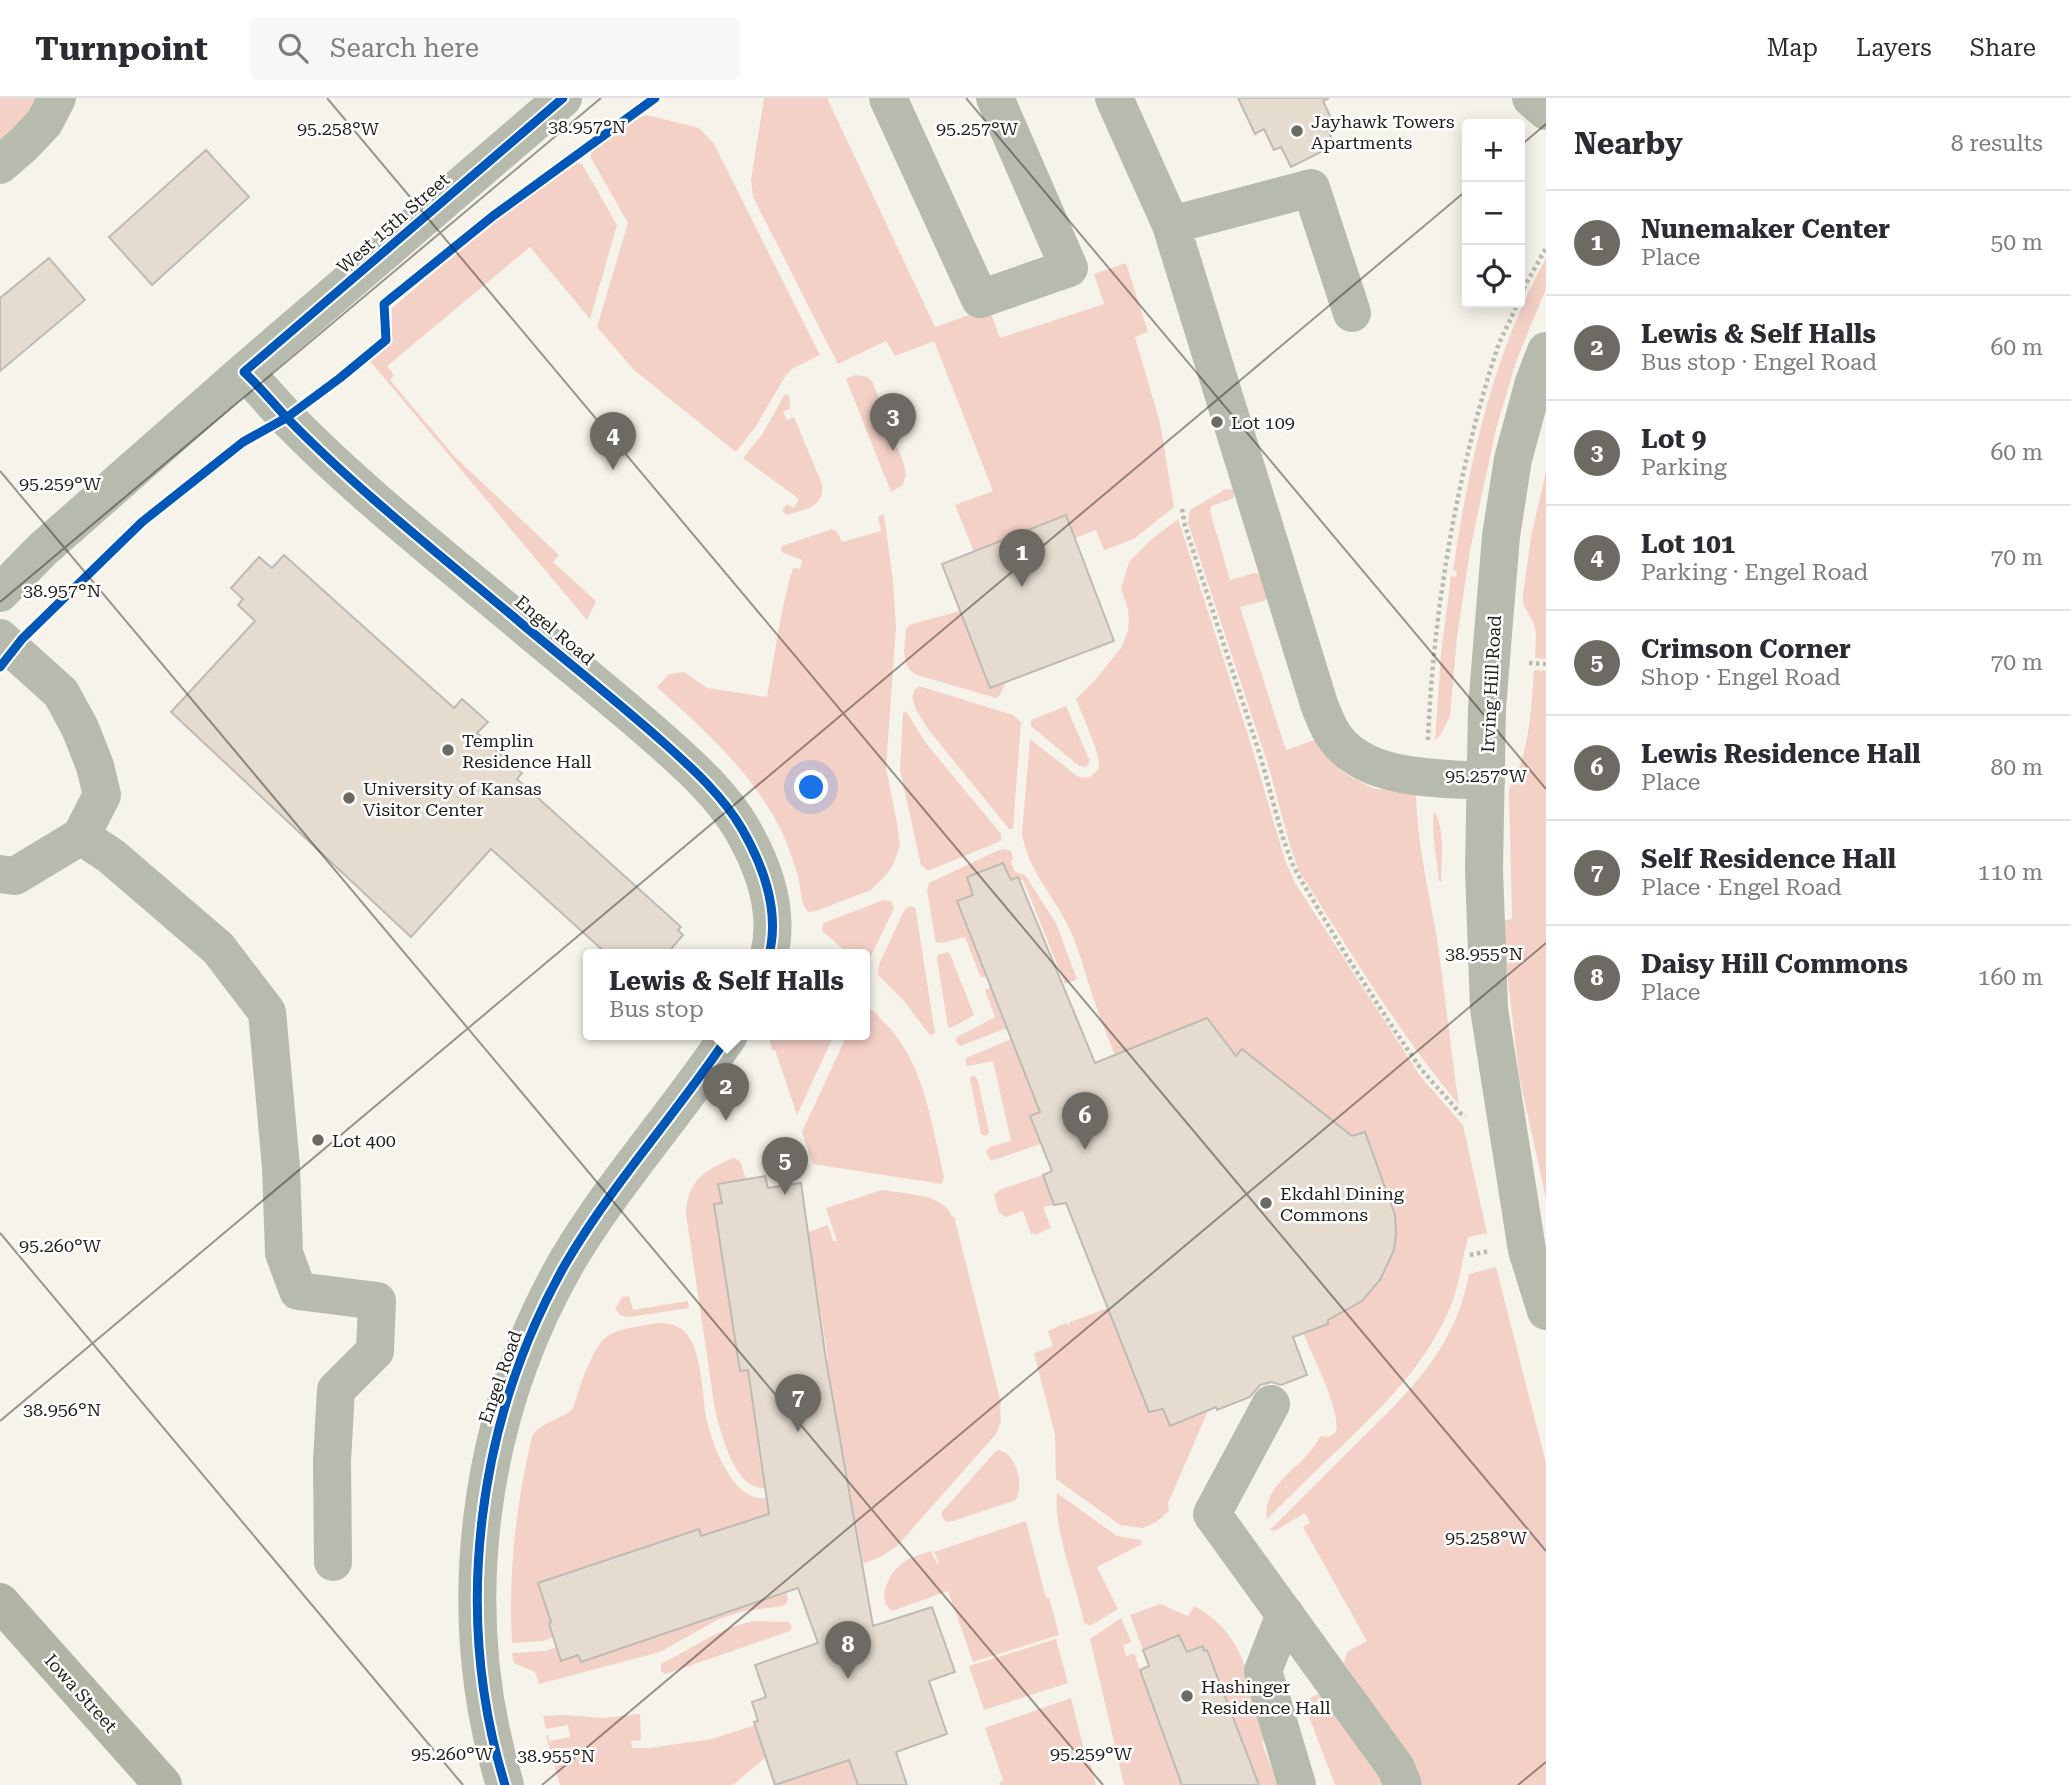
<!DOCTYPE html>
<html lang="en">
<head>
<meta charset="utf-8">
<style>
  body { margin:0; font-family:"Roboto Serif",serif; background:#f7f7f7; color:#2b2b33 }
  .controls { position:absolute; right:21px; top:21px; display:grid; overflow:hidden; border-radius:7px; box-shadow:0 4px 18px #0003 }
  .controls button { width:63px; height:63px; display:grid; place-items:center; padding:0; border:0; border-bottom:2px solid #e1e1e2; background:#fff; color:#2b2b33; font:35px sans-serif }
  .you { position:absolute; left:812px; top:690px; width:24px; height:24px; margin:-18px; border:5px solid #fff; border-radius:50%; background:#1a73e8; box-shadow:0 0 0 10px #1a73e833 }
  .badge { display:grid; place-items:center; width:46px; height:46px; border-radius:50%; background:#6c6a62; color:#fff; font-size:23px; font-weight:700 }
  .pin { position:absolute; translate:-50% -58px; filter:drop-shadow(0 2px 4px #0008) }
  .pin::after { content:''; position:absolute; top:37px; width:24px; height:21px; background:inherit; clip-path:polygon(0 0,100% 0,50% 100%) }
  .popup { position:absolute; left:583px; top:851px; width:287px; height:91px; box-sizing:border-box; display:grid; place-content:center; border-radius:7px; background:#fff; filter:drop-shadow(0 2px 5px #0005); font-size:23px; white-space:nowrap; color:#7c7c81 }
  .popup b { font-size:26px; color:#2b2b33 }
  .popup::after { content:''; position:absolute; left:50%; top:100%; margin-left:-14px; border:14px solid transparent; border-top-color:#fff }
  .list { margin:0; padding:0; list-style:none }
  h2 { display:flex; justify-content:space-between; align-items:center; height:91px; margin:0; padding:0 28px; font-size:30px }
  h2 small { font-size:23px; font-weight:400; color:#7c7c81 }
  .list li { display:grid; grid-template-columns:46px 1fr auto; gap:21px; align-items:center; box-sizing:border-box; height:105px; padding:0 28px; border-top:2px solid #e1e1e2 }
  .list b { display:block; font-size:26px; white-space:nowrap }
  .list p { margin:0; font-size:23px; white-space:nowrap; color:#7c7c81 }
  .list em { font-size:23px; font-style:normal; color:#7c7c81 }
  .icon { flex:none; width:38px; height:38px; fill:none; stroke:currentColor; stroke-width:2; stroke-linecap:round; stroke-linejoin:round }
  .map { position:relative; flex:none; width:1546px; height:1687px; overflow:hidden }
  header { display:flex; align-items:center; gap:42px; box-sizing:border-box; height:98px; padding:0 35px; background:#fff; border-bottom:2px solid #e1e1e2 }
  header strong { font-size:33px }
  nav { display:flex; gap:38px; margin-inline-start:auto; font-size:24px }
  .search { width:490px; height:63px; background:#f7f7f7; display:flex; align-items:center; gap:18px; box-sizing:border-box; padding:0 24px; border-radius:7px; color:#7c7c81; font-size:26px }
  main { display:flex }
  aside { flex:1; background:#fff }
  .map>svg:first-child { display:block }
  .green { fill:#f4d1c7 }
  .building { fill:#e5dbce; stroke:#bebbb4; stroke-width:2 }
  .lines { fill:none; stroke-linecap:round; stroke-linejoin:round }
  .path { stroke:#b9bbb1; stroke-width:4.5; stroke-dasharray:3.5 3.5; stroke-linecap:butt }
  .minor { stroke:#b6bbae; stroke-width:38 }
  .highway { stroke:#b1b5a3; stroke-width:38 }
  .cycleway-casing { stroke:#fff; stroke-width:13 }
  .cycleway { stroke:#0057b8; stroke-width:9 }
  .ticks { fill:none; stroke:#211f19; stroke-width:2; stroke-opacity:0.45 }
  .poi-dot { fill:#6c6a62; stroke:#fff; stroke-width:2.5 }
  .labels { text-anchor:middle; dominant-baseline:central; stroke-width:5; stroke-linejoin:round; paint-order:stroke }
  .poi-label { font-size:18px; fill:#211f19; stroke:#fff; text-anchor:start }
  .street-label { font-size:18px; fill:#211f19; stroke:#fff }
  .ticks-label { font-size:18px; text-anchor:middle; fill:#211f19; stroke:#fff; stroke-width:5; stroke-linejoin:round; paint-order:stroke }
</style>
</head>
<body>
<header>
<strong>Turnpoint</strong>
<div class="search"><svg class="icon" aria-label="search" viewBox="0 0 24 24"><circle cx="10" cy="10" r="6"/><path d="M15 15l6 6"/></svg>Search here</div>
<nav><a>Map</a><a>Layers</a><a>Share</a></nav>
</header>
<main>
<div class="map">
<svg width="1546" height="1687" viewBox="0 0 1546 1687">
  <rect width="100%" height="100%" fill="#f6f4ea"/>
  <path class="green" d="M 0,0 L 41,0 L 0,48 Z
    M 764,0 L 827,0 L 935,229 L 989,210 L 1000,240 L 1104,206 L 1094,176 L 1126,165 L 1148,234 L 1135,239 L 1160,325 L 1174,409 L 1134,441 L 1104,452 L 1096,432 L 1075,440 L 1066,417 L 974,454 L 955,407 L 993,393 L 934,243 L 895,258 L 886,243 L 838,266 L 753,99 L 751,82 Z
    M 647,17 L 699,30 L 714,46 L 820,257 L 792,271 L 786,277 L 756,328 L 736,354 L 634,272 L 597,229 L 628,125 L 591,60 L 591,54 L 640,19 Z
    M 577,65 L 582,66 L 617,127 L 590,221 L 530,149 L 387,268 L 394,277 L 390,282 L 455,359 L 559,457 L 553,464 L 596,503 L 587,522 L 370,263 L 391,245 L 392,210 L 497,121 Z
    M 1546,160 L 1546,191 L 1517,261 L 1496,331 L 1470,452 L 1457,539 L 1450,618 L 1441,636 L 1435,642 L 1441,556 L 1451,478 L 1456,479 L 1457,473 L 1453,472 C 1469,365 1493,256 1546,160 Z
    M 855,277 L 868,279 L 872,283 L 904,366 L 906,376 L 903,387 L 891,394 L 846,281 Z
    M 785,296 L 789,297 L 790,310 L 783,314 L 787,322 L 794,319 L 822,386 C 825,410 805,411 787,417 L 782,413 L 787,406 L 794,410 L 799,401 L 743,360 L 763,335 Z
    M 1546,373 L 1546,561 L 1535,560 L 1536,535 L 1533,524 L 1523,506 L 1523,496 L 1531,439 Z
    M 1233,391 L 1234,399 L 1232,401 L 1211,408 L 1210,413 L 1230,482 L 1254,475 L 1263,477 L 1269,499 L 1264,503 L 1240,509 L 1286,652 L 1314,642 L 1340,672 L 1351,679 L 1375,691 L 1402,692 L 1416,696 C 1417,744 1428,789 1436,835 C 1445,892 1450,950 1459,1007 C 1398,934 1350,853 1299,773 L 1291,751 L 1269,670 L 1188,425 L 1190,412 L 1224,392 Z
    M 884,416 L 893,483 L 896,529 L 886,670 L 897,725 L 900,748 L 892,769 L 884,779 L 871,792 L 813,814 L 808,814 C 800,806 801,789 798,778 C 793,763 788,747 781,732 C 751,673 705,633 657,589 L 669,576 L 684,574 L 707,590 L 767,599 C 775,555 780,512 793,470 L 800,471 L 802,462 L 781,454 L 782,448 L 832,431 L 837,434 L 842,444 L 881,433 L 878,419 Z
    M 1178,421 L 1249,640 L 1285,762 L 1295,785 L 1421,979 L 1463,1027 L 1487,1135 L 1468,1139 C 1462,1162 1459,1191 1449,1212 C 1424,1269 1384,1307 1340,1350 C 1315,1373 1291,1397 1267,1421 C 1261,1384 1308,1368 1320,1338 L 1329,1339 L 1336,1334 C 1341,1312 1312,1257 1303,1235 L 1328,1220 L 1362,1203 L 1380,1182 L 1394,1152 L 1395,1117 L 1365,1034 L 1352,1038 L 1243,952 L 1236,959 L 1227,953 L 1219,936 L 1207,920 L 1115,957 C 1108,940 1101,923 1095,905 C 1086,880 1080,853 1068,828 C 1053,797 1027,771 1022,735 L 1030,641 L 1077,678 C 1083,680 1087,681 1092,677 C 1096,674 1098,672 1099,668 C 1102,659 1080,613 1076,601 L 1095,582 L 1121,550 L 1128,533 L 1129,522 L 1128,511 L 1121,491 L 1129,464 L 1153,440 Z
    M 960,513 L 990,590 L 1006,584 L 1000,597 L 996,600 L 917,577 C 899,568 905,548 906,532 L 909,527 Z
    M 1534,572 L 1546,573 L 1546,1101 L 1519,977 L 1501,823 L 1512,821 L 1509,691 C 1530,654 1531,613 1534,572 Z
    M 919,588 L 1013,617 L 1021,624 L 1013,731 L 1009,731 L 928,631 L 916,612 L 912,599 L 915,591 Z
    M 1066,608 L 1090,663 L 1086,669 L 1079,668 L 1031,628 L 1031,622 Z
    M 906,613 L 925,644 L 1001,736 L 1001,743 L 930,772 L 927,772 L 921,767 L 900,672 L 903,615 Z
    M 1434,713 C 1446,733 1441,761 1441,784 L 1439,783 C 1437,757 1431,739 1434,713 Z
    M 1005,751 L 1011,753 L 1013,760 L 1011,764 L 1015,774 L 1025,777 L 1056,825 L 1077,881 L 1065,886 L 1023,782 L 1019,783 L 1017,780 L 1011,782 L 967,779 L 973,797 L 987,878 L 981,880 L 965,839 L 942,845 L 936,844 L 935,841 L 927,792 L 929,785 L 999,752 Z
    M 884,802 L 891,803 L 894,810 L 868,864 L 865,865 L 864,857 L 850,857 L 822,833 L 823,826 L 826,824 Z
    M 911,808 L 915,810 L 916,814 L 935,935 L 933,937 L 929,936 L 904,903 L 878,877 L 879,866 L 903,815 L 906,810 Z
    M 947,854 L 950,856 L 974,917 L 951,930 L 948,929 L 937,861 L 938,857 Z
    M 991,889 L 1007,930 L 960,948 L 955,943 L 957,939 L 995,919 L 985,892 Z
    M 864,909 C 871,910 876,915 881,921 C 924,961 931,1024 944,1079 L 942,1086 L 813,1066 L 802,1034 L 847,937 L 864,937 Z
    M 772,937 L 834,937 L 797,1017 L 775,952 L 772,953 L 770,943 Z
    M 1011,941 L 1040,1014 L 1030,1019 L 1041,1046 L 991,1063 L 986,1054 L 989,1049 L 1011,1043 L 993,963 L 968,968 L 966,967 L 966,960 Z
    M 971,978 L 975,978 L 978,983 L 989,1034 L 986,1038 L 981,1036 L 970,981 Z
    M 734,1060 L 740,1063 L 746,1081 L 719,1086 L 722,1105 L 714,1106 L 748,1272 L 766,1390 C 735,1394 721,1335 715,1312 L 686,1116 C 687,1083 705,1071 734,1060 Z
    M 1043,1077 L 1054,1107 L 1043,1109 L 1051,1130 L 1035,1137 L 1034,1135 L 1031,1136 L 1023,1113 L 1006,1119 L 999,1115 L 994,1097 L 999,1092 Z
    M 882,1092 C 904,1096 944,1095 952,1119 L 954,1118 L 1001,1305 L 1000,1307 L 1001,1323 L 996,1336 L 897,1448 L 882,1458 L 865,1465 L 863,1464 L 829,1276 L 815,1264 L 828,1261 L 808,1134 L 828,1127 L 833,1143 L 837,1143 L 826,1110 Z
    M 1496,1169 L 1546,1365 L 1546,1687 L 1423,1687 L 1416,1669 L 1344,1565 L 1347,1554 L 1367,1543 L 1303,1429 L 1310,1425 L 1305,1415 L 1275,1433 L 1270,1432 C 1300,1402 1329,1373 1358,1344 C 1410,1293 1455,1251 1469,1176 Z
    M 629,1198 L 633,1212 L 688,1203 L 689,1210 L 629,1219 L 620,1217 L 615,1211 L 622,1199 Z
    M 1108,1210 L 1149,1314 L 1163,1311 L 1170,1328 L 1208,1313 L 1168,1405 L 1169,1413 L 1156,1424 L 1143,1430 L 1120,1427 L 1056,1381 L 1055,1337 L 1034,1255 L 1053,1248 L 1048,1233 L 1066,1225 L 1069,1228 L 1070,1224 Z
    M 659,1225 C 668,1225 678,1227 684,1233 C 704,1252 701,1301 708,1327 C 713,1347 722,1368 735,1385 C 743,1395 755,1402 768,1400 L 770,1416 L 699,1439 L 700,1435 L 699,1431 L 538,1485 L 551,1525 L 549,1526 L 553,1539 L 544,1543 L 512,1545 C 508,1474 516,1407 532,1338 C 540,1324 564,1321 572,1311 C 575,1306 579,1291 581,1285 C 603,1232 603,1234 659,1225 Z
    M 998,1352 C 1017,1355 1024,1386 1016,1402 L 953,1423 L 947,1424 L 944,1422 L 941,1415 L 994,1355 Z
    M 1057,1395 L 1117,1438 L 1141,1442 L 1142,1446 L 1097,1469 L 1118,1511 L 1090,1528 L 1084,1525 C 1077,1488 1053,1432 1057,1395 Z
    M 1026,1423 L 1046,1500 L 1049,1499 L 1059,1537 L 973,1564 L 948,1493 L 892,1513 C 875,1501 890,1473 904,1464 C 912,1458 922,1456 931,1453 L 937,1466 L 939,1464 L 934,1454 Z
    M 786,1494 C 789,1500 789,1503 783,1508 L 744,1513 L 719,1521 L 660,1554 L 539,1586 L 535,1574 L 514,1565 L 512,1555 L 545,1553 L 556,1549 L 560,1563 Z
    M 1160,1506 L 1188,1518 L 1194,1508 C 1247,1535 1252,1591 1264,1643 L 1262,1645 L 1278,1687 L 1260,1687 L 1207,1552 L 1204,1553 L 1202,1548 L 1187,1554 L 1179,1538 L 1143,1552 L 1130,1517 Z
    M 1121,1520 L 1131,1543 L 1130,1545 L 1123,1547 L 1126,1558 L 1134,1555 L 1182,1687 L 1124,1687 L 1090,1541 Z
    M 755,1523 L 789,1524 L 792,1529 L 790,1533 L 666,1576 L 661,1574 L 661,1566 C 693,1550 720,1529 755,1523 Z
    M 1056,1541 L 1068,1585 L 984,1612 L 969,1568 Z
    M 1323,1596 L 1391,1687 L 1335,1687 L 1306,1611 C 1308,1601 1312,1596 1323,1596 Z
    M 1071,1600 L 1084,1652 L 1087,1652 L 1096,1687 L 1000,1687 L 999,1685 L 1003,1682 L 985,1630 Z
    M 640,1616 L 641,1642 L 631,1643 L 632,1650 L 649,1650 L 712,1641 L 755,1627 L 766,1659 L 733,1687 L 560,1687 L 546,1638 L 548,1637 L 549,1643 L 570,1639 L 568,1627 L 546,1631 L 543,1618 L 565,1617 L 603,1620 Z
    M 849,1662 L 858,1687 L 775,1687 Z"/>
  <path class="building" d="M 1238,0 L 1329,0 L 1323,3 L 1333,24 L 1326,28 L 1335,47 L 1291,69 L 1281,49 L 1274,52 L 1264,31 L 1255,36 Z
    M 206,52 L 249,99 L 152,187 L 109,139 Z
    M 49,160 L 85,202 L 0,273 L 0,200 Z
    M 1066,417 L 1114,543 L 990,590 L 942,466 Z
    M 284,457 L 454,610 L 462,601 L 488,624 L 477,635 L 522,675 L 517,681 L 681,829 L 678,832 L 683,837 L 666,857 L 608,857 L 491,751 L 411,839 L 171,614 L 255,523 L 238,507 L 243,501 L 231,490 L 259,459 L 272,470 Z
    M 1003,765 L 1011,782 L 1018,779 L 1095,965 L 1207,920 L 1236,958 L 1242,951 L 1352,1038 L 1365,1034 L 1395,1117 L 1396,1136 L 1394,1152 L 1380,1182 L 1362,1203 L 1328,1222 L 1328,1226 L 1293,1239 L 1307,1277 L 1281,1287 L 1271,1284 L 1260,1287 L 1250,1299 L 1217,1312 L 1216,1309 L 1170,1328 L 1163,1311 L 1149,1314 L 1066,1105 L 1054,1107 L 1043,1077 L 1052,1073 L 1030,1018 L 1040,1014 L 957,803 L 973,797 L 967,779 Z
    M 765,1078 L 768,1090 L 801,1085 L 826,1262 L 873,1528 L 932,1509 L 955,1574 L 929,1583 L 947,1636 L 896,1654 L 907,1687 L 858,1687 L 849,1662 L 775,1687 L 754,1624 L 758,1623 L 752,1604 L 766,1599 L 755,1567 L 818,1545 L 798,1490 L 581,1564 L 578,1557 L 561,1563 L 549,1526 L 551,1524 L 538,1485 L 699,1431 L 701,1438 L 769,1416 L 748,1272 L 740,1273 L 714,1106 L 722,1105 L 718,1086 Z
    M 1179,1537 L 1187,1554 L 1203,1548 L 1204,1553 L 1207,1552 L 1259,1687 L 1182,1687 L 1140,1572 L 1149,1568 L 1143,1552 Z"/>
  <g class="lines">
    <path class="path" d="M 1520,197 L 1546,150
      M 1182,411 L 1185,428 L 1260,657 L 1283,740 L 1292,765 L 1301,782 L 1346,857 L 1395,933 L 1421,971 L 1460,1015 L 1466,1018
      M 1529,565 L 1546,566
      M 1428,642 C 1433,514 1457,375 1496,254 C 1501,237 1512,222 1517,205
      M 1470,1157 L 1490,1153"/>
    <path class="minor" d="M 888,0 L 980,201 L 1069,170 L 995,0
      M 1114,0 L 1171,127 L 1320,609 C 1324,618 1328,630 1334,638 C 1365,683 1437,680 1486,683
      M 1531,0 L 1546,13
      M 0,67 L 23,47 L 44,25 L 57,0
      M 1171,127 L 1311,90 L 1352,215
      M 1546,253 L 1534,284 L 1513,361 L 1501,438 L 1487,610 L 1484,771 L 1489,911 L 1527,1152 L 1546,1213
      M 244,274 C 260,289 273,305 287,320 C 359,394 444,460 522,526 C 570,566 618,604 664,645 C 692,670 723,698 742,731 C 764,769 780,813 769,857
      M 0,495 L 43,451 L 244,274 L 563,0
      M 0,540 L 61,595 L 80,630 L 95,668 L 102,697 L 81,738 L 15,778 L 0,776
      M 81,738 L 111,758 L 218,850 L 267,914 L 281,1069 L 284,1155 L 298,1193 L 377,1203 L 375,1253 L 336,1292 L 332,1363 L 333,1464
      M 1271,1306 L 1212,1416 L 1396,1670 L 1403,1687
      M 1285,1516 L 1263,1573 L 1297,1687
      M 505,1687 C 452,1515 477,1321 566,1165 C 613,1085 677,1015 729,937"/>
    <path class="highway" d="M 0,1504 L 163,1687"/>
    <defs>
      <path id="cycleway" d="M 563,0 L 244,274 C 260,289 273,305 287,320 C 359,394 444,460 522,526 C 570,566 618,604 664,645 C 692,670 723,698 742,731 C 764,769 780,813 769,857
        M 0,569 L 22,541 L 142,424 L 243,344 L 286,320 L 340,280 L 386,242 L 384,206 L 493,118 L 655,0
        M 505,1687 C 452,1515 477,1321 566,1165 C 613,1085 677,1015 729,937"/>
    </defs>
    <use href="#cycleway" class="cycleway-casing"/>
    <use href="#cycleway" class="cycleway"/>
  </g>
  <path class="ticks" d="M 327,0 L 1546,1453M 966,0 L 1546,691M 1520,48 L 1546,26M 0,373 L 1103,1687M 0,504 L 601,0M 0,1135 L 463,1687M 0,1323 L 1467,92M 542,1687 L 1546,845M 1518,1687 L 1546,1664"/>
  <g class="poi-dot">
    <circle cx="1297" cy="33" r="7"/>
    <circle cx="1217" cy="324" r="7"/>
    <circle cx="448" cy="652" r="7"/>
    <circle cx="349" cy="700" r="7"/>
    <circle cx="318" cy="1042" r="7"/>
    <circle cx="1266" cy="1105" r="7"/>
    <circle cx="1187" cy="1598" r="7"/>
  </g>
  <g class="labels">
    <g class="poi-label">
      <text x="1311" y="23">Jayhawk Towers<tspan x="1311" dy="21">Apartments</tspan></text>
      <text x="1231" y="324">Lot 109</text>
      <text x="462" y="642">Templin<tspan x="462" dy="21">Residence Hall</tspan></text>
      <text x="363" y="690">University of Kansas<tspan x="363" dy="21">Visitor Center</tspan></text>
      <text x="332" y="1042">Lot 400</text>
      <text x="1280" y="1095">Ekdahl Dining<tspan x="1280" dy="21">Commons</tspan></text>
      <text x="1201" y="1588">Hashinger<tspan x="1201" dy="21">Residence Hall</tspan></text>
    </g>
    <g class="street-label">
      <text transform="translate(393 125) rotate(-41)">West 15th Street</text>
      <text transform="translate(555 532) rotate(40)">Engel Road</text>
      <text transform="translate(1491 586) rotate(-87)">Irving Hill Road</text>
      <text transform="translate(500 1279) rotate(-71)">Engel Road</text>
      <text transform="translate(81 1595) rotate(48)">Iowa Street</text>
    </g>
  </g>
  <g class="ticks-label">
    <text x="587" y="35">38.957°N</text>
    <text x="338" y="37">95.258°W</text>
    <text x="977" y="37">95.257°W</text>
    <text x="60" y="392">95.259°W</text>
    <text x="62" y="499">38.957°N</text>
    <text x="1486" y="684">95.257°W</text>
    <text x="1484" y="862">38.955°N</text>
    <text x="60" y="1154">95.260°W</text>
    <text x="62" y="1318">38.956°N</text>
    <text x="1486" y="1446">95.258°W</text>
    <text x="452" y="1662">95.260°W</text>
    <text x="1091" y="1662">95.259°W</text>
    <text x="556" y="1664">38.955°N</text>
  </g>
</svg>
<div class="controls">
<button>+</button>
<button>−</button>
<button><svg class="icon" aria-label="locate" viewBox="0 0 24 24"><circle cx="12" cy="12" r="6"/><path d="M12 2v4M12 18v4M2 12h4M18 12h4"/></svg></button>
</div>
<div class="you"></div>
<div class="pin badge" style="left:1022px;top:489px">1</div>
<div class="pin badge" style="left:726px;top:1023px">2</div>
<div class="popup"><b>Lewis &amp; Self Halls</b>Bus stop</div>
<div class="pin badge" style="left:893px;top:353px">3</div>
<div class="pin badge" style="left:613px;top:372px">4</div>
<div class="pin badge" style="left:785px;top:1097px">5</div>
<div class="pin badge" style="left:1085px;top:1052px">6</div>
<div class="pin badge" style="left:798px;top:1334px">7</div>
<div class="pin badge" style="left:848px;top:1581px">8</div>
</div>
<aside>
<h2>Nearby<small>8 results</small></h2>
<ul class="list">
<li><span class="badge">1</span><div><b>Nunemaker Center</b><p>Place</p></div><em>50 m</em></li>
<li><span class="badge">2</span><div><b>Lewis &amp; Self Halls</b><p>Bus stop · Engel Road</p></div><em>60 m</em></li>
<li><span class="badge">3</span><div><b>Lot 9</b><p>Parking</p></div><em>60 m</em></li>
<li><span class="badge">4</span><div><b>Lot 101</b><p>Parking · Engel Road</p></div><em>70 m</em></li>
<li><span class="badge">5</span><div><b>Crimson Corner</b><p>Shop · Engel Road</p></div><em>70 m</em></li>
<li><span class="badge">6</span><div><b>Lewis Residence Hall</b><p>Place</p></div><em>80 m</em></li>
<li><span class="badge">7</span><div><b>Self Residence Hall</b><p>Place · Engel Road</p></div><em>110 m</em></li>
<li><span class="badge">8</span><div><b>Daisy Hill Commons</b><p>Place</p></div><em>160 m</em></li>
</ul>
</aside>
</main>
</body>
</html>
